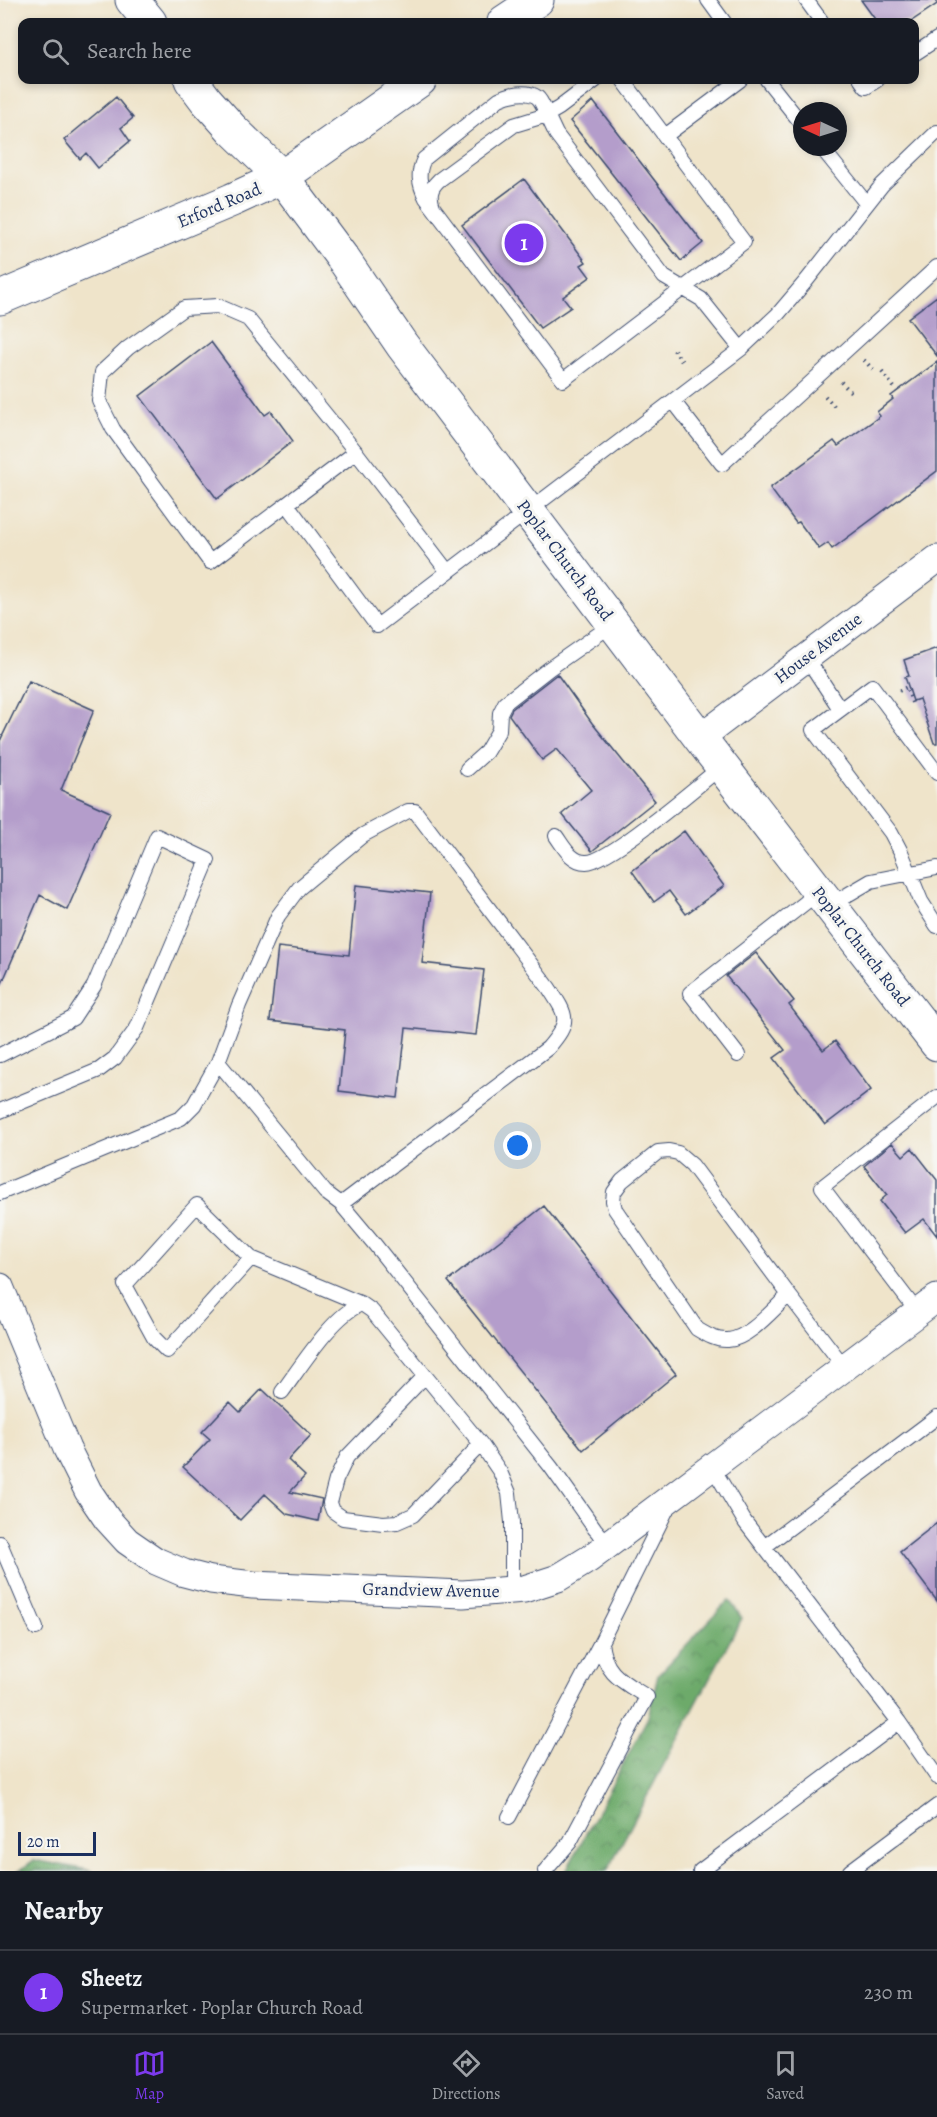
<!DOCTYPE html>
<html lang="en">
<head>
<meta charset="utf-8">
<style>
  body { margin:0; font-family:Alegreya,serif; background:#242831; color:#f1f3f6 }
  .compass { position:absolute; left:793px; top:102px; width:54px; height:54px; border-radius:50%; background:#171b24; box-shadow:0 3px 9px #0003; rotate:274deg }
  .scale { position:absolute; left:18px; bottom:15px; width:78px; box-sizing:border-box; padding-left:6px; border:3px solid #1b2f5e; border-top:0; font-size:16px; line-height:21px; white-space:nowrap; color:#1b2f5e; -webkit-text-stroke:4px #f6f6f2; paint-order:stroke }
  .you { position:absolute; left:518px; top:1146px; width:21px; height:21px; margin:-15px; border:4px solid #fff; border-radius:50%; background:#1a73e8; box-shadow:0 0 0 9px #1a73e833 }
  .badge { display:grid; place-items:center; width:39px; height:39px; border-radius:50%; background:#7c3aed; color:#fff; font-size:20px; font-weight:700 }
  .pin { position:absolute; translate:-50% -50%; border:3px solid #fff; box-shadow:0 2px 6px #0006 }
  .list { margin:0; padding:0; list-style:none }
  h2 { display:flex; justify-content:space-between; align-items:center; height:78px; margin:0; padding:0 24px; font-size:26px }
  h2 small { font-size:20px; font-weight:400; color:#9ea1a6 }
  .list li { display:grid; grid-template-columns:39px 1fr auto; gap:18px; align-items:center; box-sizing:border-box; height:84px; padding:0 24px; border-top:2px solid #363941 }
  .list b { display:block; font-size:22px; white-space:nowrap }
  .list p { margin:0; font-size:20px; white-space:nowrap; color:#9ea1a6 }
  .list em { font-size:20px; font-style:normal; color:#9ea1a6 }
  .icon { flex:none; width:33px; height:33px; fill:none; stroke:currentColor; stroke-width:2; stroke-linecap:round; stroke-linejoin:round }
  .map { position:relative; flex:none; width:937px; height:1871px; overflow:hidden }
  .search { position:absolute; background:#171b24; box-shadow:0 3px 9px #0003; left:18px; right:18px; top:18px; height:66px; display:flex; align-items:center; gap:15px; box-sizing:border-box; padding:0 21px; border-radius:12px; color:#9ea1a6; font-size:22px }
  .sheet { height:162px; background:#171b24 }
  nav { display:flex; justify-content:space-around; align-items:center; box-sizing:border-box; height:84px; border-top:2px solid #363941; background:#171b24; font-size:16px; color:#9ea1a6 }
  nav a { display:grid; justify-items:center; gap:3px }
  nav .on { color:#7c3aed }
  .map>svg:first-child { display:block }
  .forest { fill:url(#forest-crowns); stroke:#446c64; stroke-width:1.5 }
  .building { fill:#b49dcb }
  .lines { fill:none; stroke-linecap:round; stroke-linejoin:round }
  .service-casing { stroke:#3b4a6e; stroke-width:16 }
  .minor-casing { stroke:#3b4a6e; stroke-width:29 }
  .tertiary-casing { stroke:#3b4a6e; stroke-width:35 }
  .path { stroke:#3b4a6e; stroke-width:4; stroke-dasharray:1.5 4.5; stroke-linecap:butt }
  .service { stroke:#fff; stroke-width:14 }
  .minor { stroke:#fff; stroke-width:27 }
  .tertiary { stroke:#fff; stroke-width:33 }
  .labels { text-anchor:middle; dominant-baseline:central; stroke-width:6; stroke-linejoin:round; paint-order:stroke }
  .street-label { font-size:18px; fill:#1b2f5e; stroke:#f6f6f2 }
</style>
</head>
<body>
<div class="map">
<svg width="937" height="1871" viewBox="0 0 937 1871">
  <defs>
    <pattern id="forest-crowns" width="20" height="18" patternUnits="userSpaceOnUse" patternTransform="scale(1.5)"><rect width="20" height="18" fill="#6daa6b"/><path d="M2 6a3 3 0 1 1 6 0M12 15a3 3 0 1 1 6 0" fill="none" stroke="#598b5b"/></pattern>
  </defs>
  <rect width="100%" height="100%" fill="#f6f6f2"/>
  <filter id="ink" filterUnits="userSpaceOnUse"><feTurbulence type="fractalNoise" baseFrequency=".0167" numOctaves="2"/><feDisplacementMap in="SourceGraphic" scale="12" xChannelSelector="R" yChannelSelector="G"/><feConvolveMatrix kernelMatrix="1 2 1 2 8 2 1 2 1" color-interpolation-filters="sRGB"/></filter>
  <filter id="wash" filterUnits="userSpaceOnUse"><feTurbulence type="fractalNoise" baseFrequency=".008" numOctaves="4" result="noise"/><feDisplacementMap in="SourceGraphic" scale="24" xChannelSelector="R" yChannelSelector="G"/><feGaussianBlur stdDeviation="1.35" result="paint"/><feColorMatrix in="noise" values="0 0 0 0 0 0 0 0 0 0 0 0 0 0 0 0 0 1.4 0 .05"/><feComposite in="paint" operator="in"/></filter>
  <g filter="url(#wash)">
    <rect width="100%" height="100%" fill="#efe4ca"/>
    <path class="forest" d="M 729,1600 L 742,1618 L 607,1871 L 566,1871 L 648,1717 L 658,1675 Z
      M 34,1860 L 93,1871 L 19,1871 Z"/>
    <g id="blocks">
      <path class="building" d="M 861,0 L 937,0 L 937,4 L 910,22 L 877,22 Z
        M 116,97 L 133,118 L 121,128 L 130,141 L 98,168 L 86,153 L 80,159 L 64,140 Z
        M 593,101 L 703,243 L 681,261 L 570,121 Z
        M 524,179 L 586,262 L 581,265 L 590,277 L 563,297 L 571,307 L 540,328 L 462,225 Z
        M 937,296 L 937,356 L 908,318 Z
        M 211,342 L 265,415 L 271,411 L 293,441 L 217,499 L 140,396 Z
        M 937,362 L 937,471 L 832,549 L 828,543 L 819,549 L 799,522 L 796,523 L 770,488 L 834,441 L 838,446 L 880,416 L 877,412 L 893,399 L 891,396 Z
        M 937,648 L 937,743 L 934,743 L 919,699 L 913,701 L 905,677 L 909,676 L 904,660 Z
        M 557,674 L 592,723 L 655,801 L 592,851 L 562,814 L 591,790 L 557,749 L 542,760 L 509,715 L 512,709 Z
        M 29,681 L 94,710 L 61,790 L 110,812 L 67,910 L 40,895 L 0,988 L 0,741 Z
        M 684,831 L 724,886 L 686,914 L 669,891 L 654,902 L 632,871 Z
        M 356,885 L 430,893 L 422,963 L 484,970 L 476,1035 L 406,1028 L 398,1098 L 339,1091 L 345,1030 L 270,1021 L 278,947 L 349,955 Z
        M 756,953 L 794,1001 L 789,1005 L 823,1050 L 835,1041 L 871,1090 L 825,1125 L 774,1058 L 785,1050 L 726,976 Z
        M 892,1143 L 903,1156 L 912,1148 L 937,1180 L 937,1236 L 924,1219 L 905,1233 L 880,1201 L 887,1195 L 864,1166 Z
        M 544,1206 L 676,1374 L 583,1450 L 448,1281 Z
        M 262,1389 L 311,1435 L 288,1460 L 305,1476 L 290,1492 L 322,1499 L 318,1521 L 287,1514 L 265,1494 L 240,1520 L 183,1467 L 210,1439 L 202,1432 L 230,1402 L 240,1412 Z
        M 937,1523 L 937,1601 L 900,1552 Z"/>
    </g>
  </g>
  <g filter="url(#ink)">
    <use href="#blocks" fill-opacity="0" stroke="#3b4a6e" stroke-width="1.5"/>
    <g class="lines">
      <defs>
        <path id="service" d="M 708,0 L 724,22
          M 806,0 L 822,22
          M 914,54 L 937,39
          M 596,80 L 559,108 L 547,115 C 544,109 542,101 537,97 C 527,90 509,94 499,99 L 424,159 C 417,173 419,184 426,198 L 563,380 L 744,242 L 623,80
          M 767,80 L 802,124
          M 861,80 L 866,87 L 877,80
          M 665,136 L 740,80
          M 821,147 L 866,203
          M 433,207 C 429,196 430,188 439,180 L 514,125 L 547,115 L 556,134 L 664,277 L 701,299 L 741,349
          M 674,402 L 722,464 L 937,267
          M 287,504 L 356,452
          M 448,572 L 356,452 L 248,319 L 218,306 L 184,308 L 128,348 L 102,372 L 99,401 L 113,429 L 210,562 L 287,504 L 377,626 L 741,349 L 778,314 L 807,280 L 882,185 L 937,132
          M 806,657 L 840,709
          M 467,769 L 486,752 L 499,730 L 500,713 L 505,703 L 550,668 L 613,624
          M 937,773 L 872,686 L 813,730 L 891,833 L 901,852 L 921,901 L 937,926
          M 556,836 C 564,847 571,862 586,862 C 608,863 700,784 722,766
          M 830,905 L 871,881 L 937,868
          M 0,1055 L 73,1018 L 94,986 L 157,836 L 208,860 L 137,1028 L 115,1058 L 99,1070 L 0,1111
          M 738,1055 L 690,993 L 819,892
          M 669,1151 L 678,1153 L 692,1165 L 789,1295 C 774,1308 749,1339 728,1340 C 717,1341 707,1335 697,1329 L 615,1209 L 613,1201 L 614,1192 L 622,1181 L 658,1152 Z
          M 0,1193 L 181,1118 L 194,1105 L 218,1062
          M 341,1204 L 548,1048 C 571,1021 568,1017 549,988 L 415,811 L 408,811 L 363,835 L 299,888 L 278,916 L 239,1005 L 218,1062 L 325,1192 L 341,1204 L 372,1241 L 551,1467 L 595,1529 L 609,1545
          M 251,1258 L 167,1351 L 154,1338 L 125,1285 L 197,1205 L 251,1258 L 362,1304
          M 789,1295 L 845,1368
          M 918,1313 L 822,1187 L 937,1097
          M 425,1376 L 347,1457 L 336,1480 L 330,1503 L 333,1511 L 343,1518 L 383,1523 L 397,1522 L 413,1515 L 481,1444
          M 282,1392 C 300,1368 334,1313 362,1304 L 372,1311 L 481,1444 L 500,1472 L 509,1493 L 512,1522 L 512,1591
          M 713,1468 L 745,1522 L 899,1722
          M 0,1543 L 36,1628
          M 764,1547 L 937,1417
          M 509,1817 L 601,1642 L 669,1505
          M 545,1871 L 570,1842 L 647,1697 C 622,1681 604,1674 601,1642
          M 700,1871 L 899,1722 L 937,1777
          M 850,1871 L 937,1806"/>
        <path id="minor" d="M 700,738 L 937,559
          M 0,1287 L 67,1449 L 88,1491 L 107,1519 L 127,1541 L 156,1561 L 184,1573 L 211,1580 L 253,1585 L 463,1594 L 524,1589 L 558,1578 L 589,1559 L 937,1298"/>
        <path id="tertiary" d="M 132,0 L 150,22
          M 504,22 L 537,0
          M 191,80 L 206,100 L 232,129 L 282,177 L 344,260 L 402,345 L 700,738 L 937,1044
          M 0,298 L 232,200 L 282,177 L 420,80"/>
      </defs>
      <use href="#service" class="service-casing"/>
      <use href="#minor" class="minor-casing"/>
      <use href="#tertiary" class="tertiary-casing"/>
      <path class="path" d="M 674,350 L 683,363
        M 864,360 L 876,373
        M 882,372 L 897,391
        M 841,382 L 853,394
        M 825,396 L 837,409
        M 899,691 L 907,687 L 913,706"/>
      <use href="#service" class="service"/>
      <use href="#minor" class="minor"/>
      <use href="#tertiary" class="tertiary"/>
    </g>
  </g>
  <g class="labels">
    <g class="street-label">
      <text transform="translate(219 205) rotate(-23)">Erford Road</text>
      <text transform="translate(565 560) rotate(53)">Poplar Church Road</text>
      <text transform="translate(818 648) rotate(-37)">House Avenue</text>
      <text transform="translate(861 946) rotate(52)">Poplar Church Road</text>
      <text transform="translate(431 1590) rotate(1)">Grandview Avenue</text>
    </g>
  </g>
</svg>
<svg class="compass" viewBox="-18 -18 36 36"><path d="M0-13l5 13h-10z" fill="#e53935"/><path d="M0 13l5-13h-10z" fill="#9ea1a6"/></svg>
<div class="scale">20 m</div>
<div class="you"></div>
<div class="pin badge" style="left:524px;top:243px">1</div>
<div class="search"><svg class="icon" aria-label="search" viewBox="0 0 24 24"><circle cx="10" cy="10" r="6"/><path d="M15 15l6 6"/></svg>Search here</div>
</div>
<section class="sheet">
<h2>Nearby<small></small></h2>
<ul class="list">
<li><span class="badge">1</span><div><b>Sheetz</b><p>Supermarket · Poplar Church Road</p></div><em>230 m</em></li>
</ul>
</section>
<nav>
<a class="on"><svg class="icon" aria-label="map" viewBox="0 0 24 24"><path d="M3 6l6-2 6 2 6-2v14l-6 2-6-2-6 2zM9 4v14M15 6v14"/></svg>Map</a>
<a><svg class="icon" aria-label="directions" viewBox="0 0 24 24"><path d="M12 3l9 9-9 9-9-9zM9 14v-3h6M13 9l2 2-2 2"/></svg>Directions</a>
<a><svg class="icon" aria-label="saved" viewBox="0 0 24 24"><path d="M7 4h10v16l-5-4-5 4z"/></svg>Saved</a>
</nav>
</body>
</html>
